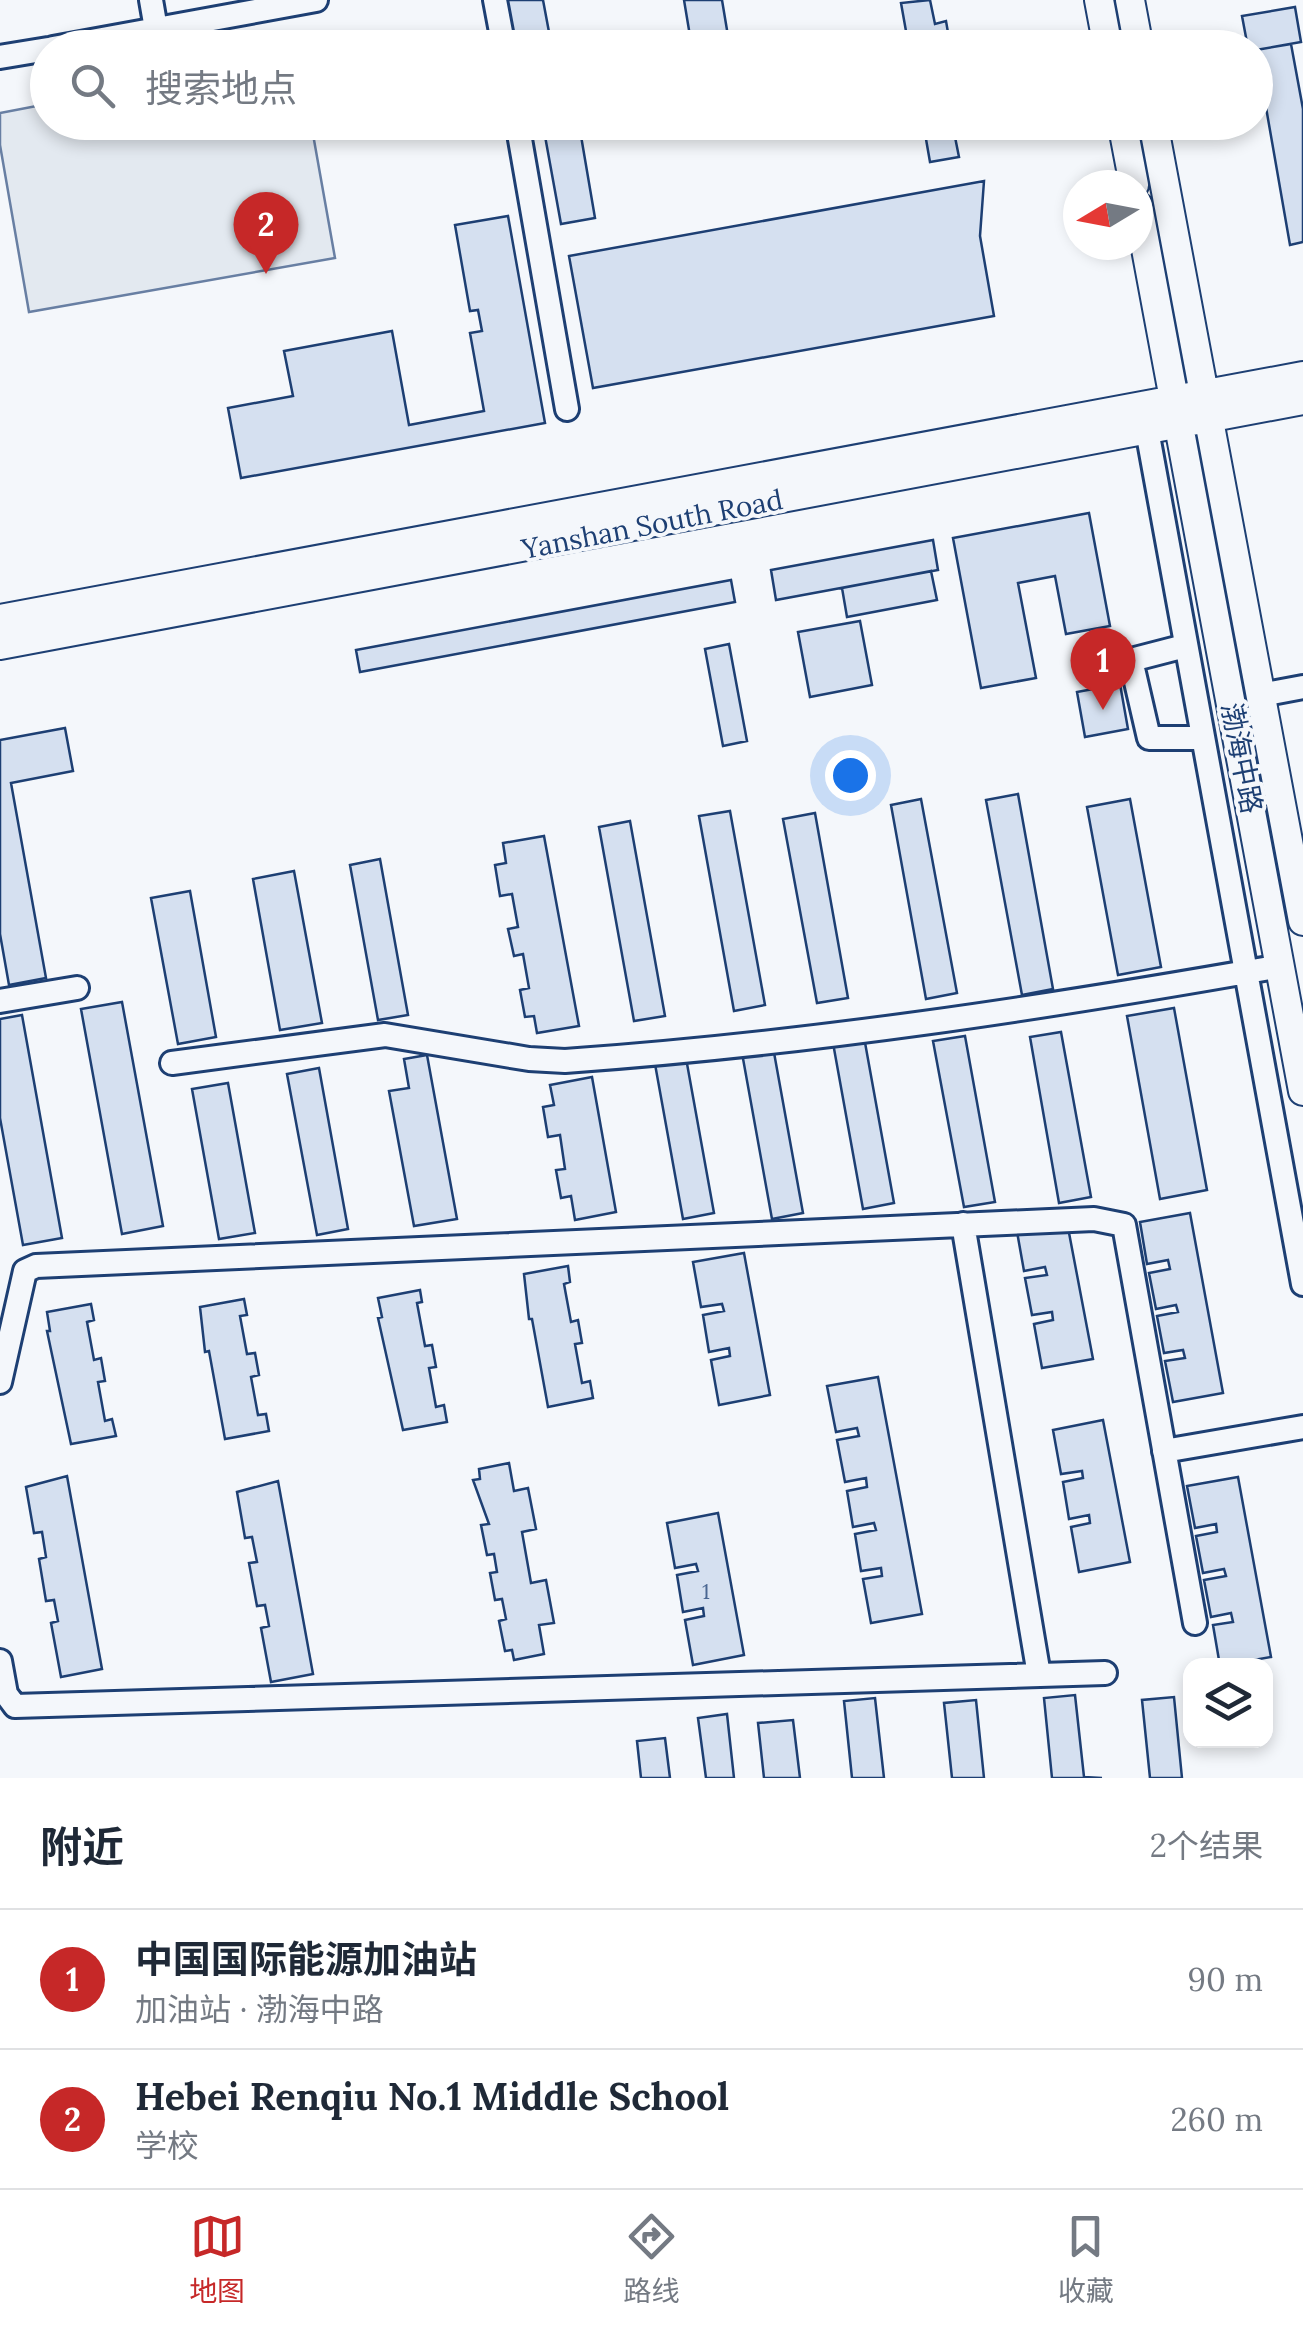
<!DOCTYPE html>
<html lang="zh">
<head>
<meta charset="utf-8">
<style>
  body { margin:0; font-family:Lora,"Noto Sans SC",serif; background:#f2f2f3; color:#1f2937 }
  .controls { position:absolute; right:30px; bottom:30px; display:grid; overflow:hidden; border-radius:20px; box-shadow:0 5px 15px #0003 }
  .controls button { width:90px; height:90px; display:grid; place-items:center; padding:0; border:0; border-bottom:2px solid #e0e1e3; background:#fff; color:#1f2937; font:50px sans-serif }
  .compass { position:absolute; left:1063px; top:170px; width:90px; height:90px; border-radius:50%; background:#fff; box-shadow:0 5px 15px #0003; rotate:260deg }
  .you { position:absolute; left:850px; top:775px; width:35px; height:35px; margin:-25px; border:8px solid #fff; border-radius:50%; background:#1a73e8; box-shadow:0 0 0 15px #1a73e833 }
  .badge { display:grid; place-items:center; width:65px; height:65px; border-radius:50%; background:#c62828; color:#fff; font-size:32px; font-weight:700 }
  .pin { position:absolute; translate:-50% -82px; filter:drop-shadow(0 2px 5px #0008) }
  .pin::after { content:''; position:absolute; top:52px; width:35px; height:30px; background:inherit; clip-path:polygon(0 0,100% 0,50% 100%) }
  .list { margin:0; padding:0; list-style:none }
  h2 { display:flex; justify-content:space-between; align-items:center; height:130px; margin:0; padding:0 40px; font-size:42px }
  h2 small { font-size:32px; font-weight:400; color:#747a83 }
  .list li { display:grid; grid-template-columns:65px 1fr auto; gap:30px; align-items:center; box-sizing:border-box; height:140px; padding:0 40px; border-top:2px solid #e0e1e3 }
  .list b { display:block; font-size:38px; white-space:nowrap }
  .list p { margin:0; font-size:32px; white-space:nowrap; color:#747a83 }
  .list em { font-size:32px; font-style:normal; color:#747a83 }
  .icon { flex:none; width:55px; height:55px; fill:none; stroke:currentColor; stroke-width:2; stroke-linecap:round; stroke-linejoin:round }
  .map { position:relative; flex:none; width:1303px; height:1778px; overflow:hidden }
  .search { position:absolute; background:#fff; box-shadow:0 5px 15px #0003; left:30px; right:30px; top:30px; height:110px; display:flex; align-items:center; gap:25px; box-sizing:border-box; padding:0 35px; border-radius:55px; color:#747a83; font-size:38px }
  .sheet { height:410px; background:#fff }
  nav { display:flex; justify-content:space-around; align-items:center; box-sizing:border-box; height:140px; border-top:2px solid #e0e1e3; background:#fff; font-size:28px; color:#747a83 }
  nav a { display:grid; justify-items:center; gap:5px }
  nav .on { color:#c62828 }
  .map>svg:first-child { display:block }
  .green { fill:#e3e9f0; stroke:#687fa3; stroke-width:2.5 }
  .building { fill:#d5e0f0; stroke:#1d3f73; stroke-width:2.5 }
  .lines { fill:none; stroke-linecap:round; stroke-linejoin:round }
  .minor-casing { stroke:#1d3f73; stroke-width:28 }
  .major-casing { stroke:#1d3f73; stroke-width:32 }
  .minor { stroke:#f4f7fb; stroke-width:22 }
  .major { stroke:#f4f7fb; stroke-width:28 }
  .labels { text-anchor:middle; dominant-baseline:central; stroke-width:8; stroke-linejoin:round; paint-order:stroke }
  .number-label { font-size:22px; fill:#4b6792 }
  .street-label { font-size:28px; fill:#1d3f73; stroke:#f4f7fb }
</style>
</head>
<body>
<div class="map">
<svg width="1303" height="1778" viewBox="0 0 1303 1778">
  <rect width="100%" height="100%" fill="#f4f7fb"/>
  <path class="green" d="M 47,104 L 48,122 L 311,123 L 335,258 L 29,312 L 0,145 L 0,113 Z"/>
  <path class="building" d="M 504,0 L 543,0 L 552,48 L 513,48 Z
    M 684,0 L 722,0 L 729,42 L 692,48 Z
    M 930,0 L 935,24 L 946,21 L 950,44 L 909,48 L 901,3 Z
    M 1295,7 L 1301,42 L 1256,50 L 1248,48 L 1242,16 Z
    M 1291,44 L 1303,109 L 1303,242 L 1290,245 L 1256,50 Z
    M 923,122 L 965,122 L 953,127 L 959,157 L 930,162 Z
    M 580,130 L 595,218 L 561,224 L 545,136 Z
    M 984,181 L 980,236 L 994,316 L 593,388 L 569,256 Z
    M 508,216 L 545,423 L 241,478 L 228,408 L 293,396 L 284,351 L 392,331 L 409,425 L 484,411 L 470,333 L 482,331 L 478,310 L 470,311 L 455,225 Z
    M 1089,513 L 1110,626 L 1066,634 L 1055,576 L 1018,583 L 1036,678 L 981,688 L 953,538 Z
    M 933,540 L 938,570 L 776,600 L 771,570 Z
    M 931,571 L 937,600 L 847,617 L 842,588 Z
    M 731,580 L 735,602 L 360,672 L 356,650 Z
    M 860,621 L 872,685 L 810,697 L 798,632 Z
    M 729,644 L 747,741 L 723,746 L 705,649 Z
    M 1120,684 L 1128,729 L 1085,737 L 1077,692 Z
    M 65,728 L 73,771 L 11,783 L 46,978 L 9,985 L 0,934 L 0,740 Z
    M 1018,794 L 1053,989 L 1022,995 L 986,800 Z
    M 921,799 L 957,993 L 926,999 L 891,805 Z
    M 1130,799 L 1161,967 L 1118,975 L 1087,807 Z
    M 730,811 L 765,1005 L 734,1011 L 699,816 Z
    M 815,813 L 848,998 L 817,1003 L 783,819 Z
    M 630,821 L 665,1016 L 634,1021 L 599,827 Z
    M 544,836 L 579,1026 L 537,1033 L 534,1016 L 525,1017 L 520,990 L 529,988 L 523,954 L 514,956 L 508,929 L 518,927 L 512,894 L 500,896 L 495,865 L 506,863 L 503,843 Z
    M 380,859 L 408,1015 L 378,1020 L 350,865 Z
    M 294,871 L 322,1023 L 280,1030 L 253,879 Z
    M 190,891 L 216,1037 L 178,1044 L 151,898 Z
    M 122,1002 L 163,1226 L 122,1234 L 81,1009 Z
    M 1174,1008 L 1207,1190 L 1160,1199 L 1127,1016 Z
    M 22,1015 L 62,1238 L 23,1245 L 0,1118 L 0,1019 Z
    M 1061,1032 L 1091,1197 L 1059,1203 L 1030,1037 Z
    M 965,1036 L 995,1202 L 964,1207 L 933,1041 Z
    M 864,1037 L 894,1203 L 863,1209 L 833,1043 Z
    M 684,1047 L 714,1213 L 683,1219 L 653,1053 Z
    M 773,1047 L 803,1213 L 772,1219 L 742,1053 Z
    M 427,1055 L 457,1219 L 414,1226 L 389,1091 L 409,1088 L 404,1059 Z
    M 319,1068 L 348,1229 L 317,1235 L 287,1074 Z
    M 592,1077 L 616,1212 L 575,1220 L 571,1196 L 561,1198 L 556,1170 L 565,1169 L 560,1135 L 548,1137 L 543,1107 L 554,1105 L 550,1085 Z
    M 228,1083 L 255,1233 L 219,1239 L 192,1089 Z
    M 1190,1213 L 1223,1393 L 1173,1402 L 1165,1361 L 1185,1358 L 1183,1350 L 1164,1353 L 1157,1316 L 1178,1312 L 1176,1305 L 1156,1309 L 1149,1273 L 1170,1269 L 1168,1260 L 1147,1264 L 1140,1222 Z
    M 1066,1217 L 1093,1359 L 1042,1368 L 1034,1324 L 1053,1320 L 1052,1312 L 1032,1315 L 1025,1278 L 1047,1275 L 1045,1267 L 1024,1271 L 1016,1226 Z
    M 744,1253 L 770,1395 L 719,1405 L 711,1360 L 730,1356 L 729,1348 L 709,1352 L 703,1315 L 724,1311 L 722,1304 L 701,1307 L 693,1262 Z
    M 568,1266 L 570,1282 L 564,1284 L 571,1322 L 578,1320 L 582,1343 L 575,1344 L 582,1383 L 590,1381 L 593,1398 L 548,1407 L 532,1319 L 529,1319 L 524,1274 Z
    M 420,1290 L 422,1302 L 417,1303 L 425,1346 L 432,1345 L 436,1367 L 429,1368 L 436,1407 L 444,1405 L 447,1422 L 403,1430 L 378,1318 L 382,1317 L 378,1298 Z
    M 244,1299 L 247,1315 L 240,1316 L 247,1354 L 255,1353 L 259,1375 L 251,1377 L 258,1415 L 266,1414 L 269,1431 L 225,1439 L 209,1351 L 205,1352 L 200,1307 Z
    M 91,1304 L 94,1320 L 87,1322 L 94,1360 L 101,1358 L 105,1381 L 98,1382 L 105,1421 L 112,1419 L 116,1436 L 71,1444 L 47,1331 L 50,1331 L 47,1312 Z
    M 878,1377 L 922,1614 L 871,1623 L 863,1579 L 882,1576 L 881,1568 L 861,1571 L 855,1534 L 876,1530 L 874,1523 L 853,1527 L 847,1491 L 867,1487 L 866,1478 L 845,1482 L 837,1440 L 859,1436 L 857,1428 L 836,1432 L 827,1386 Z
    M 1103,1420 L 1130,1562 L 1079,1572 L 1071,1527 L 1090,1523 L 1089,1515 L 1069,1519 L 1063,1482 L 1083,1478 L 1082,1471 L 1061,1474 L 1053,1430 Z
    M 509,1463 L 514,1491 L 528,1488 L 536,1529 L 522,1532 L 531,1583 L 546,1580 L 554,1623 L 539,1625 L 544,1654 L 514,1660 L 512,1650 L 505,1651 L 499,1621 L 506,1619 L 502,1599 L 495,1600 L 490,1573 L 497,1572 L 494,1554 L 487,1555 L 481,1525 L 489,1524 L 473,1480 L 480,1479 L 479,1469 Z
    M 67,1476 L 102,1669 L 61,1677 L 51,1623 L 58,1621 L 54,1600 L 46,1601 L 39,1559 L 46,1557 L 42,1532 L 34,1533 L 26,1487 Z
    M 1238,1477 L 1271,1657 L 1220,1666 L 1213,1625 L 1233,1622 L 1231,1613 L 1211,1617 L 1204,1580 L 1226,1576 L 1224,1569 L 1203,1573 L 1196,1536 L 1217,1532 L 1216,1524 L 1195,1528 L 1187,1486 Z
    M 278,1481 L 313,1674 L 271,1682 L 261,1628 L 269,1626 L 265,1605 L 257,1606 L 249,1563 L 257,1562 L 252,1537 L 245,1538 L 237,1492 Z
    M 718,1513 L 744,1655 L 693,1665 L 685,1620 L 704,1616 L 703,1608 L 683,1612 L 677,1575 L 698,1571 L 696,1564 L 675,1568 L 667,1523 Z
    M 1075,1695 L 1084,1777 L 1102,1778 L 1052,1778 L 1044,1698 Z
    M 1174,1697 L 1182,1778 L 1150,1778 L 1142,1700 Z
    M 875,1698 L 884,1778 L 852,1778 L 844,1701 Z
    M 976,1700 L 984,1778 L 952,1778 L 944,1703 Z
    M 727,1714 L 734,1778 L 706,1778 L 698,1718 Z
    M 793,1720 L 800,1778 L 764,1778 L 758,1723 Z
    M 665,1738 L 670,1778 L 641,1778 L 637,1741 Z"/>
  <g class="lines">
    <defs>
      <path id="minor" d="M 151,0 L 156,29
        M 495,0 L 504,48
        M 53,48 L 316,0
        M 0,57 L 48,49
        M 517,122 L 567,409
        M 1147,430 L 1303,1284
        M 1185,646 L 1131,660 L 1149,738 L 1202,738
        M 1261,695 L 1303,687
        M 0,1001 L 77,988
        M 172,1063 L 385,1035 L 529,1059 L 565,1061 C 806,1044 1043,1008 1281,966
        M 963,1224 L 1039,1675
        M 0,1382 L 25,1271 L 36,1266 L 1094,1219 L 1124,1225 L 1195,1623
        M 1164,1451 L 1303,1427
        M 0,1661 L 6,1694 L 15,1706 L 1105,1673"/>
      <path id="major" d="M 1099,0 L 1108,48
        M 1130,0 L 1139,48
        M 1122,122 L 1134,185
        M 1153,122 L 1303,921
        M 1138,206 L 1303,1091
        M 0,619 L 1303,376
        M 0,645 L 1303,400"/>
    </defs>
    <use href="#minor" class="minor-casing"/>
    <use href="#major" class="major-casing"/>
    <use href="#minor" class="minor"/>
    <use href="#major" class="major"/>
  </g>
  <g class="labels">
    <g class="number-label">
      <text x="706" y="1591">1</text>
    </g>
    <g class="street-label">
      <text transform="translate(652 524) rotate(-11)">Yanshan South Road</text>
      <text transform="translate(1242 758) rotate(79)">渤海中路</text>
    </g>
  </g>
</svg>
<div class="controls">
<button><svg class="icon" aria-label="layers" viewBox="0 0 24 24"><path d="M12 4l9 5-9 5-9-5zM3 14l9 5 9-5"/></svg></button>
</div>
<svg class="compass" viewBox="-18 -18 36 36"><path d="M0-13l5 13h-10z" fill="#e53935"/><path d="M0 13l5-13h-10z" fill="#747a83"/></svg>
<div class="you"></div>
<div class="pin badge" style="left:1103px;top:710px">1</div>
<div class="pin badge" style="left:266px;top:274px">2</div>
<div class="search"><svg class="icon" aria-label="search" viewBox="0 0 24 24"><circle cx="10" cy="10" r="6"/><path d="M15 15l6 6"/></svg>搜索地点</div>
</div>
<section class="sheet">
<h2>附近<small>2个结果</small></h2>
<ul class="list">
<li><span class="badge">1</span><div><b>中国国际能源加油站</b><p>加油站 · 渤海中路</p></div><em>90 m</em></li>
<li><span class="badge">2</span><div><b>Hebei Renqiu No.1 Middle School</b><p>学校</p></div><em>260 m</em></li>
</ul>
</section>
<nav>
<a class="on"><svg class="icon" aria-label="map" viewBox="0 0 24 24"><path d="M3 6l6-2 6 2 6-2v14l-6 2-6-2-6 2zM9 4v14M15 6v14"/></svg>地图</a>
<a><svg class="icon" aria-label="directions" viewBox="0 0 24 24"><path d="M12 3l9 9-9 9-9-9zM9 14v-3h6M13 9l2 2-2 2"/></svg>路线</a>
<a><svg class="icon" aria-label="saved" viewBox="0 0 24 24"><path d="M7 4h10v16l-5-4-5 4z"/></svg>收藏</a>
</nav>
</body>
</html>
